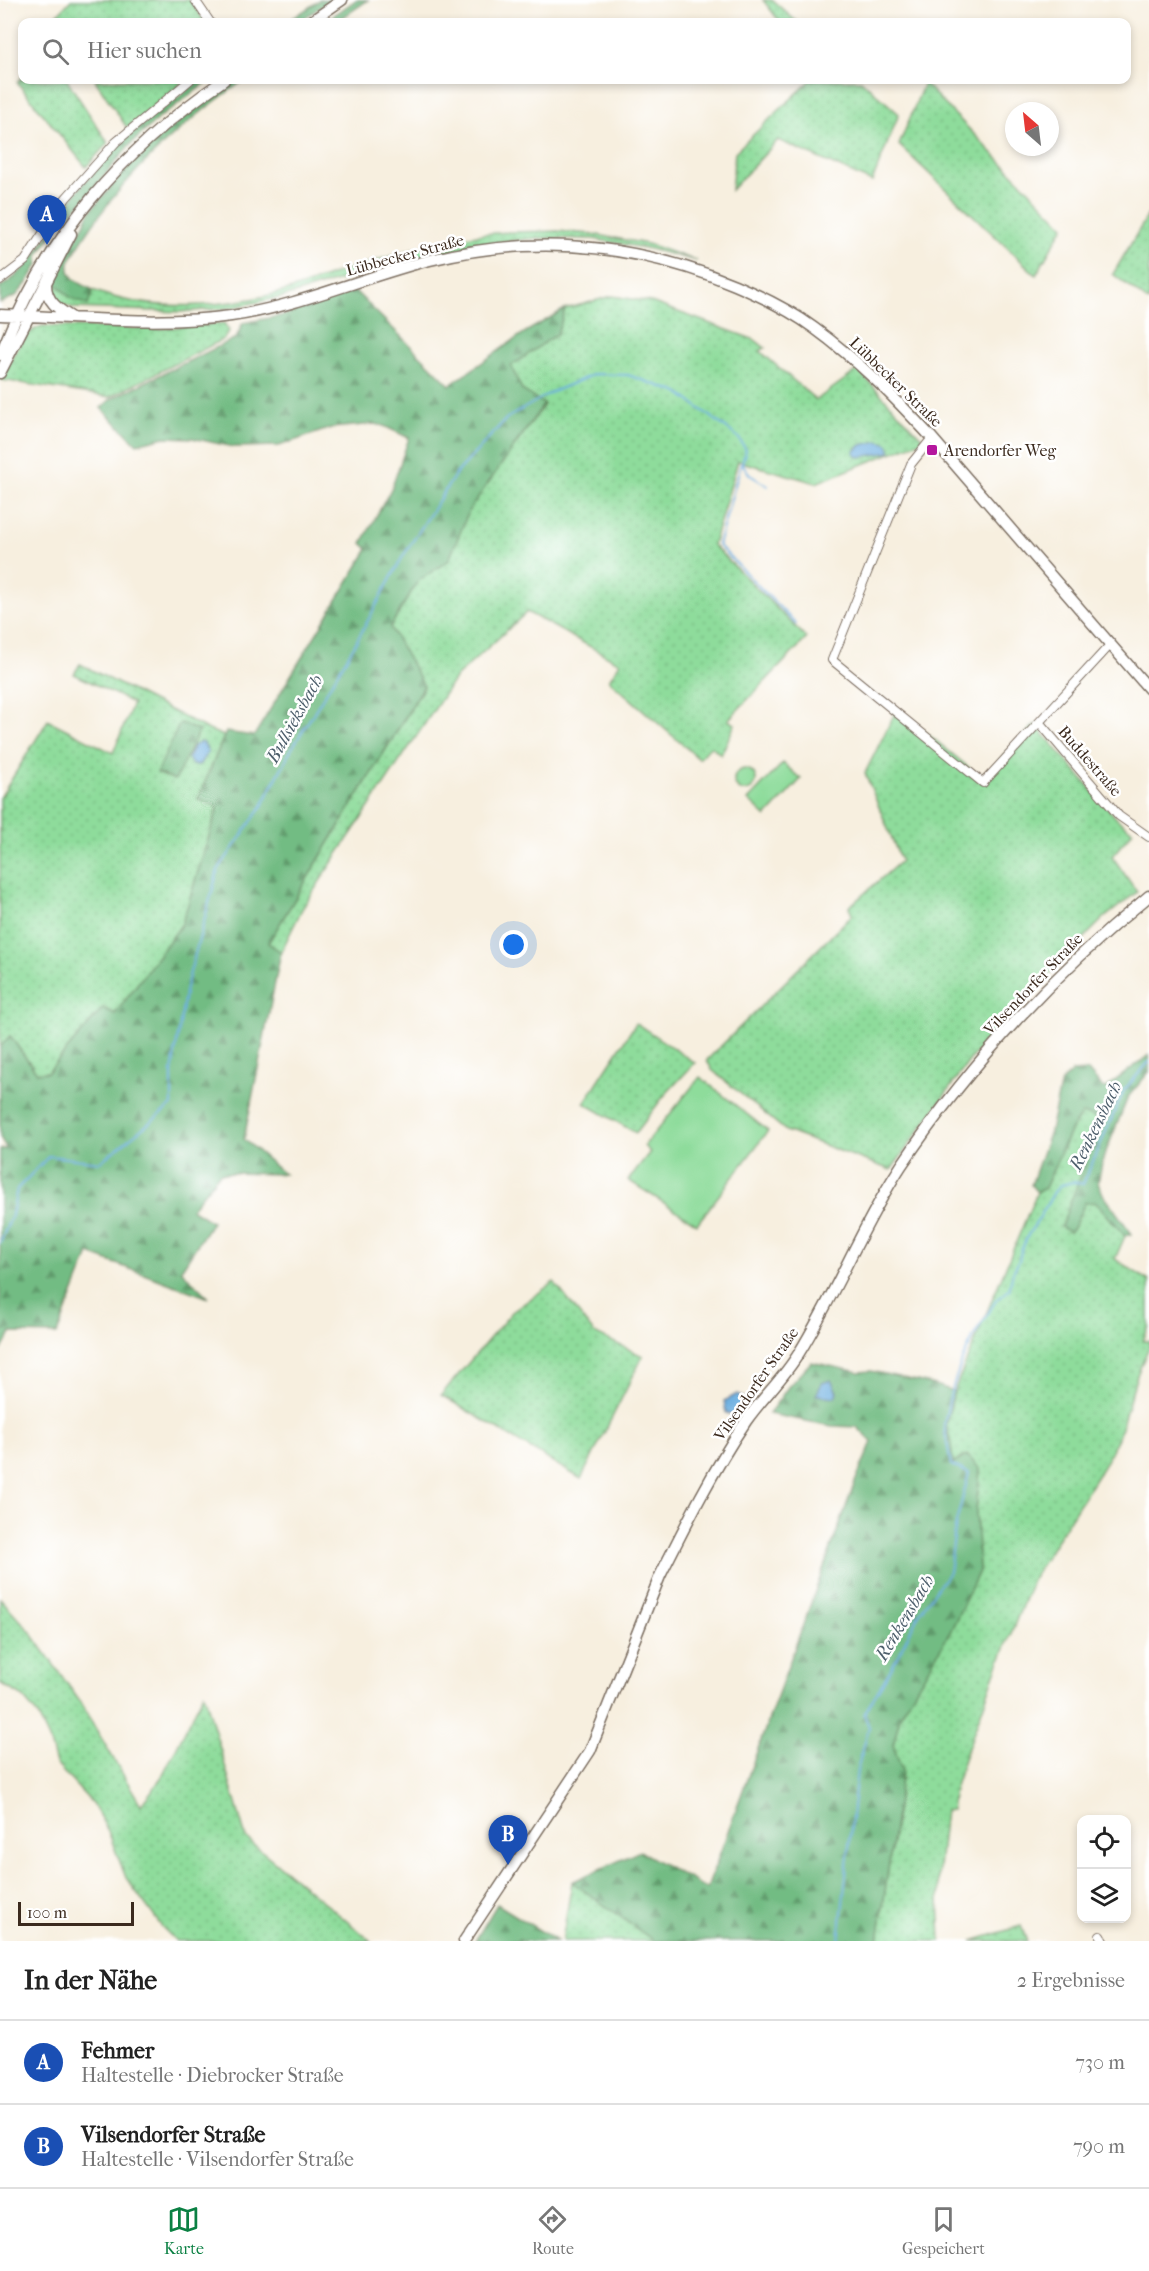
<!DOCTYPE html>
<html lang="de">
<head>
<meta charset="utf-8">
<style>
  body { margin:0; font-family:"IM FELL French Canon",serif; background:#f6f6f6; color:#222 }
  .controls { position:absolute; right:18px; bottom:18px; display:grid; overflow:hidden; border-radius:12px; box-shadow:0 3px 9px #0003 }
  .controls button { width:54px; height:54px; display:grid; place-items:center; padding:0; border:0; border-bottom:2px solid #e0e0e0; background:#fff; color:#222; font:30px sans-serif }
  .compass { position:absolute; left:1005px; top:102px; width:54px; height:54px; border-radius:50%; background:#fff; box-shadow:0 3px 9px #0003; rotate:332deg }
  .scale { position:absolute; left:18px; bottom:15px; width:116px; box-sizing:border-box; padding-left:6px; border:3px solid #3b2a1e; border-top:0; font-size:16px; line-height:21px; white-space:nowrap; color:#3b2a1e; -webkit-text-stroke:4px #fff; paint-order:stroke }
  .you { position:absolute; left:514px; top:945px; width:21px; height:21px; margin:-15px; border:4px solid #fff; border-radius:50%; background:#1a73e8; box-shadow:0 0 0 9px #1a73e833 }
  .badge { display:grid; place-items:center; width:39px; height:39px; border-radius:50%; background:#0b8043; color:#fff; font-size:20px; font-weight:700 }
  .pin { position:absolute; translate:-50% -50px; filter:drop-shadow(0 2px 3px #0008) }
  .pin::after { content:''; position:absolute; top:32px; width:21px; height:18px; background:inherit; clip-path:polygon(0 0,100% 0,50% 100%) }
  .list { margin:0; padding:0; list-style:none }
  h2 { display:flex; justify-content:space-between; align-items:center; height:78px; margin:0; padding:0 24px; font-size:26px }
  h2 small { font-size:20px; font-weight:400; color:#767676 }
  .list li { display:grid; grid-template-columns:39px 1fr auto; gap:18px; align-items:center; box-sizing:border-box; height:84px; padding:0 24px; border-top:2px solid #e0e0e0 }
  .list b { display:block; font-size:22px; white-space:nowrap }
  .list p { margin:0; font-size:20px; white-space:nowrap; color:#767676 }
  .list em { font-size:20px; font-style:normal; color:#767676 }
  .icon { flex:none; width:33px; height:33px; fill:none; stroke:currentColor; stroke-width:2; stroke-linecap:round; stroke-linejoin:round }
  .map { position:relative; flex:none; width:1149px; height:1941px; overflow:hidden }
  .search { position:absolute; background:#fff; box-shadow:0 3px 9px #0003; left:18px; right:18px; top:18px; height:66px; display:flex; align-items:center; gap:15px; box-sizing:border-box; padding:0 21px; border-radius:12px; color:#767676; font-size:22px }
  .sheet { height:246px; background:#fff }
  nav { display:flex; justify-content:space-around; align-items:center; box-sizing:border-box; height:84px; border-top:2px solid #e0e0e0; background:#fff; font-size:16px; color:#767676 }
  nav a { display:grid; justify-items:center; gap:3px }
  nav .on { color:#0b8043 }
  .map>svg:first-child { display:block }
  .grass { fill:url(#grass-dots); stroke:#64835c; stroke-width:1.5 }
  .forest { fill:url(#forest-firs); stroke:#567350; stroke-width:1.5 }
  .garden { fill:#8edc9b; stroke:#64835c; stroke-width:1.5 }
  .water { fill:#6baee0; stroke:#536c7f; stroke-width:1.5 }
  .lines { fill:none; stroke-linecap:round; stroke-linejoin:round }
  .stream { stroke:#6baee0; stroke-width:2 }
  .street-casing { stroke:#7d6f62; stroke-width:10 }
  .secondary-casing { stroke:#7d6f62; stroke-width:13 }
  .street { stroke:#fff; stroke-width:8 }
  .secondary { stroke:#fff; stroke-width:10 }
  .poi-dot { fill:#b5179e; stroke:#fff; stroke-width:2 }
  .labels { text-anchor:middle; dominant-baseline:central; stroke-width:5; stroke-linejoin:round; paint-order:stroke }
  .street-label { font-size:16px; fill:#3b2a1e; stroke:#fff }
  .poi-label { font-size:16px; fill:#3b2a1e; stroke:#fff; text-anchor:start }
  .water-label { font-size:18px; font-style:italic; fill:#4e5f6c; stroke:#fff }
</style>
</head>
<body>
<div class="map">
<svg width="1149" height="1941" viewBox="0 0 1149 1941">
  <defs>
    <pattern id="grass-dots" width="8" height="8" patternUnits="userSpaceOnUse" patternTransform="scale(1.5)"><rect width="8" height="8" fill="#8edc9b"/><path d="M2 2h.1M6 6h.1" fill="none" stroke="#7bbd85" stroke-width="1.8" stroke-linecap="round"/></pattern>
    <pattern id="forest-firs" width="22" height="20" patternUnits="userSpaceOnUse" patternTransform="scale(1.5)"><rect width="22" height="20" fill="#72bc83"/><path d="M5 1l3.5 6h-7zM16 11l3.5 6h-7z" fill="#5f996b"/></pattern>
  </defs>
  <rect width="100%" height="100%" fill="#fff"/>
  <filter id="ink" filterUnits="userSpaceOnUse"><feTurbulence type="fractalNoise" baseFrequency=".0167" numOctaves="2"/><feDisplacementMap in="SourceGraphic" scale="12" xChannelSelector="R" yChannelSelector="G"/><feConvolveMatrix kernelMatrix="1 2 1 2 8 2 1 2 1" color-interpolation-filters="sRGB"/></filter>
  <filter id="wash" filterUnits="userSpaceOnUse"><feTurbulence type="fractalNoise" baseFrequency=".008" numOctaves="4" result="noise"/><feDisplacementMap in="SourceGraphic" scale="24" xChannelSelector="R" yChannelSelector="G"/><feGaussianBlur stdDeviation="1.35" result="paint"/><feColorMatrix in="noise" values="0 0 0 0 0 0 0 0 0 0 0 0 0 0 0 0 0 1.4 0 .05"/><feComposite in="paint" operator="in"/></filter>
  <g filter="url(#wash)">
    <rect width="100%" height="100%" fill="#f7efdf"/>
    <path class="grass" d="M 71,0 L 190,0 L 205,22 L 57,22 L 54,18 Z
      M 763,0 L 772,0 L 797,22 L 780,22 Z
      M 22,77 L 22,80 L 67,80 L 108,143 L 86,167 L 17,82 Z
      M 95,80 L 184,80 L 174,90 L 127,128 Z
      M 811,80 L 861,80 L 899,114 L 872,182 L 778,140 L 731,190 L 735,152 Z
      M 924,83 L 1064,226 L 1036,275 L 899,145 Z
      M 1149,213 L 1149,302 L 1113,274 Z
      M 557,231 L 592,234 L 648,244 L 697,261 L 650,249 L 593,239 L 539,238 L 487,243 L 423,256 L 283,297 L 230,308 L 180,312 L 74,308 L 56,302 L 50,288 L 52,280 L 87,305 L 93,290 C 151,314 227,307 286,291 C 314,283 340,270 368,263 C 406,252 445,239 484,234 C 508,231 532,232 557,231 Z
      M 612,296 L 651,302 L 755,340 L 765,348 L 760,351 L 816,400 L 858,370 L 924,440 L 816,483 L 738,461 L 713,545 L 807,638 L 728,720 L 735,724 L 721,755 L 711,746 L 699,759 L 609,680 L 620,663 L 527,612 L 456,677 L 331,864 L 302,909 L 281,952 L 268,943 L 424,687 L 390,627 L 418,581 L 449,560 L 469,510 L 544,405 L 522,390 L 511,366 L 557,334 L 565,309 Z
      M 224,323 L 229,331 L 224,339 L 110,397 L 1,380 C 11,361 20,333 42,326 L 158,329 Z
      M 80,664 L 209,730 L 224,736 L 198,799 L 218,806 L 182,924 L 114,1015 L 103,1008 L 48,1072 L 37,1073 L 10,1036 L 0,1047 L 0,798 L 48,720 L 113,753 L 133,703 L 74,674 Z
      M 897,709 L 983,779 L 1035,724 L 1117,819 L 1133,831 L 1112,856 L 1137,892 L 1104,918 L 1086,936 L 972,1057 L 891,1170 L 786,1131 L 712,1070 L 707,1060 L 852,915 L 849,907 L 901,861 L 865,773 Z
      M 636,1023 L 695,1063 L 663,1097 L 636,1133 L 584,1103 Z
      M 1082,1114 L 1099,1117 L 1084,1167 L 1073,1228 L 1085,1203 L 1096,1202 L 1125,1236 L 1115,1259 L 1149,1281 L 1149,1326 L 1143,1341 L 1149,1341 L 1149,1347 L 1137,1375 L 1118,1438 L 1104,1465 L 1034,1576 L 996,1671 L 964,1759 L 954,1789 L 951,1810 L 945,1810 L 938,1877 L 941,1941 L 878,1941 L 902,1771 L 893,1745 L 900,1715 L 950,1632 L 979,1571 L 976,1511 L 980,1469 L 953,1465 L 951,1444 L 946,1425 L 954,1391 L 1037,1192 L 1045,1188 L 1071,1129 Z
      M 554,1282 L 594,1333 L 643,1356 L 581,1479 L 441,1395 L 512,1312 Z
      M 0,1598 L 30,1631 L 78,1699 L 141,1805 L 160,1780 L 204,1693 L 246,1838 L 371,1941 L 176,1941 L 162,1927 L 126,1878 L 108,1831 L 92,1803 L 56,1764 L 49,1739 L 37,1714 L 22,1696 L 0,1683 Z
      M 572,1882 L 654,1941 L 562,1941 Z
      M 1021,1926 L 1027,1941 L 972,1941 Z"/>
    <path class="forest" d="M 320,0 L 331,0 L 298,22 L 287,22 Z
      M 356,0 L 368,0 L 336,22 L 324,22 Z
      M 199,80 L 210,80 L 159,118 L 131,144 L 81,203 L 59,225 L 38,255 L 38,265 L 27,283 L 16,296 L 0,303 L 0,287 C 33,271 56,216 80,188 C 98,166 119,144 141,125 C 160,109 182,97 199,80 Z
      M 237,80 L 245,80 C 174,128 112,186 69,262 C 66,279 80,283 93,290 L 88,305 L 71,298 L 52,280 L 84,225 C 87,213 96,204 104,195 C 141,148 188,112 237,80 Z
      M 354,290 L 450,385 L 524,333 L 565,309 L 557,334 L 511,366 L 522,390 L 544,404 L 469,510 L 449,560 L 418,581 L 390,627 L 424,686 L 268,943 L 281,952 L 244,1139 L 284,1174 L 220,1173 L 191,1209 L 212,1222 L 181,1270 L 209,1298 L 89,1254 L 57,1334 L 11,1333 L 0,1353 L 0,1150 L 6,1148 L 0,1137 L 0,1047 L 10,1036 L 37,1073 L 48,1072 L 103,1008 L 115,1014 L 182,924 L 218,807 L 198,799 L 226,732 L 254,736 L 368,549 L 362,543 L 392,487 L 409,438 L 384,426 L 375,424 L 331,428 L 279,446 L 234,447 L 192,438 L 165,437 L 137,444 L 101,408 L 111,399 L 236,338 L 243,323 L 285,315 Z
      M 180,723 L 199,731 L 175,780 L 157,773 Z
      M 1149,1055 L 1149,1072 L 1128,1097 L 1103,1159 L 1098,1182 L 1103,1194 L 1132,1234 L 1125,1236 L 1096,1202 L 1085,1203 L 1073,1228 L 1069,1232 L 1061,1227 L 1084,1167 L 1098,1118 L 1082,1114 L 1071,1129 L 1045,1188 L 1037,1192 L 1031,1185 L 1050,1131 L 1061,1082 L 1072,1072 L 1088,1071 L 1104,1089 Z
      M 811,1362 L 859,1372 L 871,1371 L 931,1384 L 954,1391 L 946,1425 L 951,1444 L 953,1464 L 967,1455 L 980,1469 L 976,1511 L 979,1571 L 950,1632 L 900,1716 L 893,1745 L 902,1771 L 878,1941 L 654,1941 L 572,1882 L 640,1851 L 707,1889 L 855,1482 L 872,1442 L 857,1427 L 832,1426 L 769,1414 L 788,1387 Z
      M 497,1904 L 557,1941 L 475,1941 Z"/>
    <path class="garden" d="M 783,763 L 801,779 L 766,817 L 748,800 Z
      M734 780a11 11 0 1 1 22 0a11 11 0 1 1-22 0Z
      M 700,1077 L 768,1131 L 697,1224 L 628,1180 L 650,1152 L 644,1146 Z"/>
    <path class="water" d="M 879,441 L 888,444 L 891,452 L 860,457 L 856,456 L 854,452 L 861,445 Z
      M 200,742 L 204,743 L 208,752 L 199,765 L 192,765 L 188,758 L 193,747 Z
      M 831,1380 L 837,1392 L 835,1397 L 816,1395 L 822,1383 Z
      M 737,1394 L 743,1397 L 745,1402 L 733,1415 L 726,1413 L 724,1401 Z"/>
    <g class="lines">
      <path class="stream" d="M 741,464 L 718,545 L 796,624
        M 0,1243 L 12,1215 L 17,1189 L 49,1156 L 100,1162 L 172,1105 L 172,1072 L 186,987 L 218,870 L 262,806 L 291,750 L 354,646 L 402,558 L 455,475 L 507,418 L 552,392 L 595,374 L 628,375 L 679,393 L 738,437 L 746,450 L 742,463 L 750,475 L 768,486
        M 839,1941 L 857,1770 L 869,1727 L 864,1714 L 892,1667 L 920,1612 L 949,1572 L 956,1523 L 969,1473 L 951,1465 L 944,1425 L 951,1392 L 963,1358 L 976,1332 L 997,1299 L 1009,1290 L 1013,1272 L 1019,1261 L 1021,1251 L 1029,1233 L 1039,1219 L 1054,1192 L 1061,1185 L 1073,1182 L 1083,1184 L 1124,1090 L 1149,1062"/>
    </g>
  </g>
  <g filter="url(#ink)">
    <g class="lines">
      <defs>
        <path id="street" d="M 195,0 L 210,22
          M 0,280 L 25,261 L 66,198 L 116,142 L 190,80
          M 932,438 L 911,464 L 832,660 L 983,783 L 1111,644
          M 1040,723 L 1119,816 L 1149,837
          M 1100,1936 L 1103,1941"/>
        <path id="secondary" d="M 310,22 L 342,0
          M 46,284 C 46,301 58,309 71,317
          M 0,315 C 74,317 159,326 231,316 C 300,306 363,277 430,260 C 535,234 635,243 735,285 C 763,297 790,310 814,328 C 858,360 895,398 932,438 L 1149,689
          M 0,355 C 47,236 120,151 224,80
          M 0,373 L 71,234
          M 464,1941 L 590,1751 L 660,1576 C 686,1524 713,1470 746,1421 C 762,1398 784,1378 799,1353 C 836,1293 862,1226 901,1166 C 969,1065 1054,973 1149,896"/>
      </defs>
      <use href="#street" class="street-casing"/>
      <use href="#secondary" class="secondary-casing"/>
      <use href="#street" class="street"/>
      <use href="#secondary" class="secondary"/>
    </g>
  </g>
  <rect class="poi-dot" x="926" y="444" width="12" height="12" rx="3"/>
  <g class="labels">
    <g class="street-label">
      <text transform="translate(405 255) rotate(-15)">Lübbecker Straße</text>
      <text transform="translate(896 382) rotate(44)">Lübbecker Straße</text>
      <text transform="translate(1090 761) rotate(49)">Buddestraße</text>
      <text transform="translate(1033 984) rotate(-46)">Vilsendorfer Straße</text>
      <text transform="translate(756 1384) rotate(-55)">Vilsendorfer Straße</text>
    </g>
    <g class="poi-label">
      <text x="944" y="450">Arendorfer Weg</text>
    </g>
    <g class="water-label">
      <text transform="translate(295 719) rotate(-61)">Bullsieksbach</text>
      <text transform="translate(1096 1126) rotate(-64)">Renkensbach</text>
      <text transform="translate(905 1618) rotate(-59)">Renkensbach</text>
    </g>
  </g>
</svg>
<div class="controls">
<button><svg class="icon" aria-label="locate" viewBox="0 0 24 24"><circle cx="12" cy="12" r="6"/><path d="M12 2v4M12 18v4M2 12h4M18 12h4"/></svg></button>
<button><svg class="icon" aria-label="layers" viewBox="0 0 24 24"><path d="M12 4l9 5-9 5-9-5zM3 14l9 5 9-5"/></svg></button>
</div>
<svg class="compass" viewBox="-18 -18 36 36"><path d="M0-13l5 13h-10z" fill="#e53935"/><path d="M0 13l5-13h-10z" fill="#767676"/></svg>
<div class="scale">100 m</div>
<div class="you"></div>
<div class="pin badge" style="left:47px;top:245px;background:#1a4fb4">A</div>
<div class="pin badge" style="left:508px;top:1865px;background:#1a4fb4">B</div>
<div class="search"><svg class="icon" aria-label="search" viewBox="0 0 24 24"><circle cx="10" cy="10" r="6"/><path d="M15 15l6 6"/></svg>Hier suchen</div>
</div>
<section class="sheet">
<h2>In der Nähe<small>2 Ergebnisse</small></h2>
<ul class="list">
<li><span class="badge" style="background:#1a4fb4">A</span><div><b>Fehmer</b><p>Haltestelle · Diebrocker Straße</p></div><em>730 m</em></li>
<li><span class="badge" style="background:#1a4fb4">B</span><div><b>Vilsendorfer Straße</b><p>Haltestelle · Vilsendorfer Straße</p></div><em>790 m</em></li>
</ul>
</section>
<nav>
<a class="on"><svg class="icon" aria-label="map" viewBox="0 0 24 24"><path d="M3 6l6-2 6 2 6-2v14l-6 2-6-2-6 2zM9 4v14M15 6v14"/></svg>Karte</a>
<a><svg class="icon" aria-label="directions" viewBox="0 0 24 24"><path d="M12 3l9 9-9 9-9-9zM9 14v-3h6M13 9l2 2-2 2"/></svg>Route</a>
<a><svg class="icon" aria-label="saved" viewBox="0 0 24 24"><path d="M7 4h10v16l-5-4-5 4z"/></svg>Gespeichert</a>
</nav>
</body>
</html>
